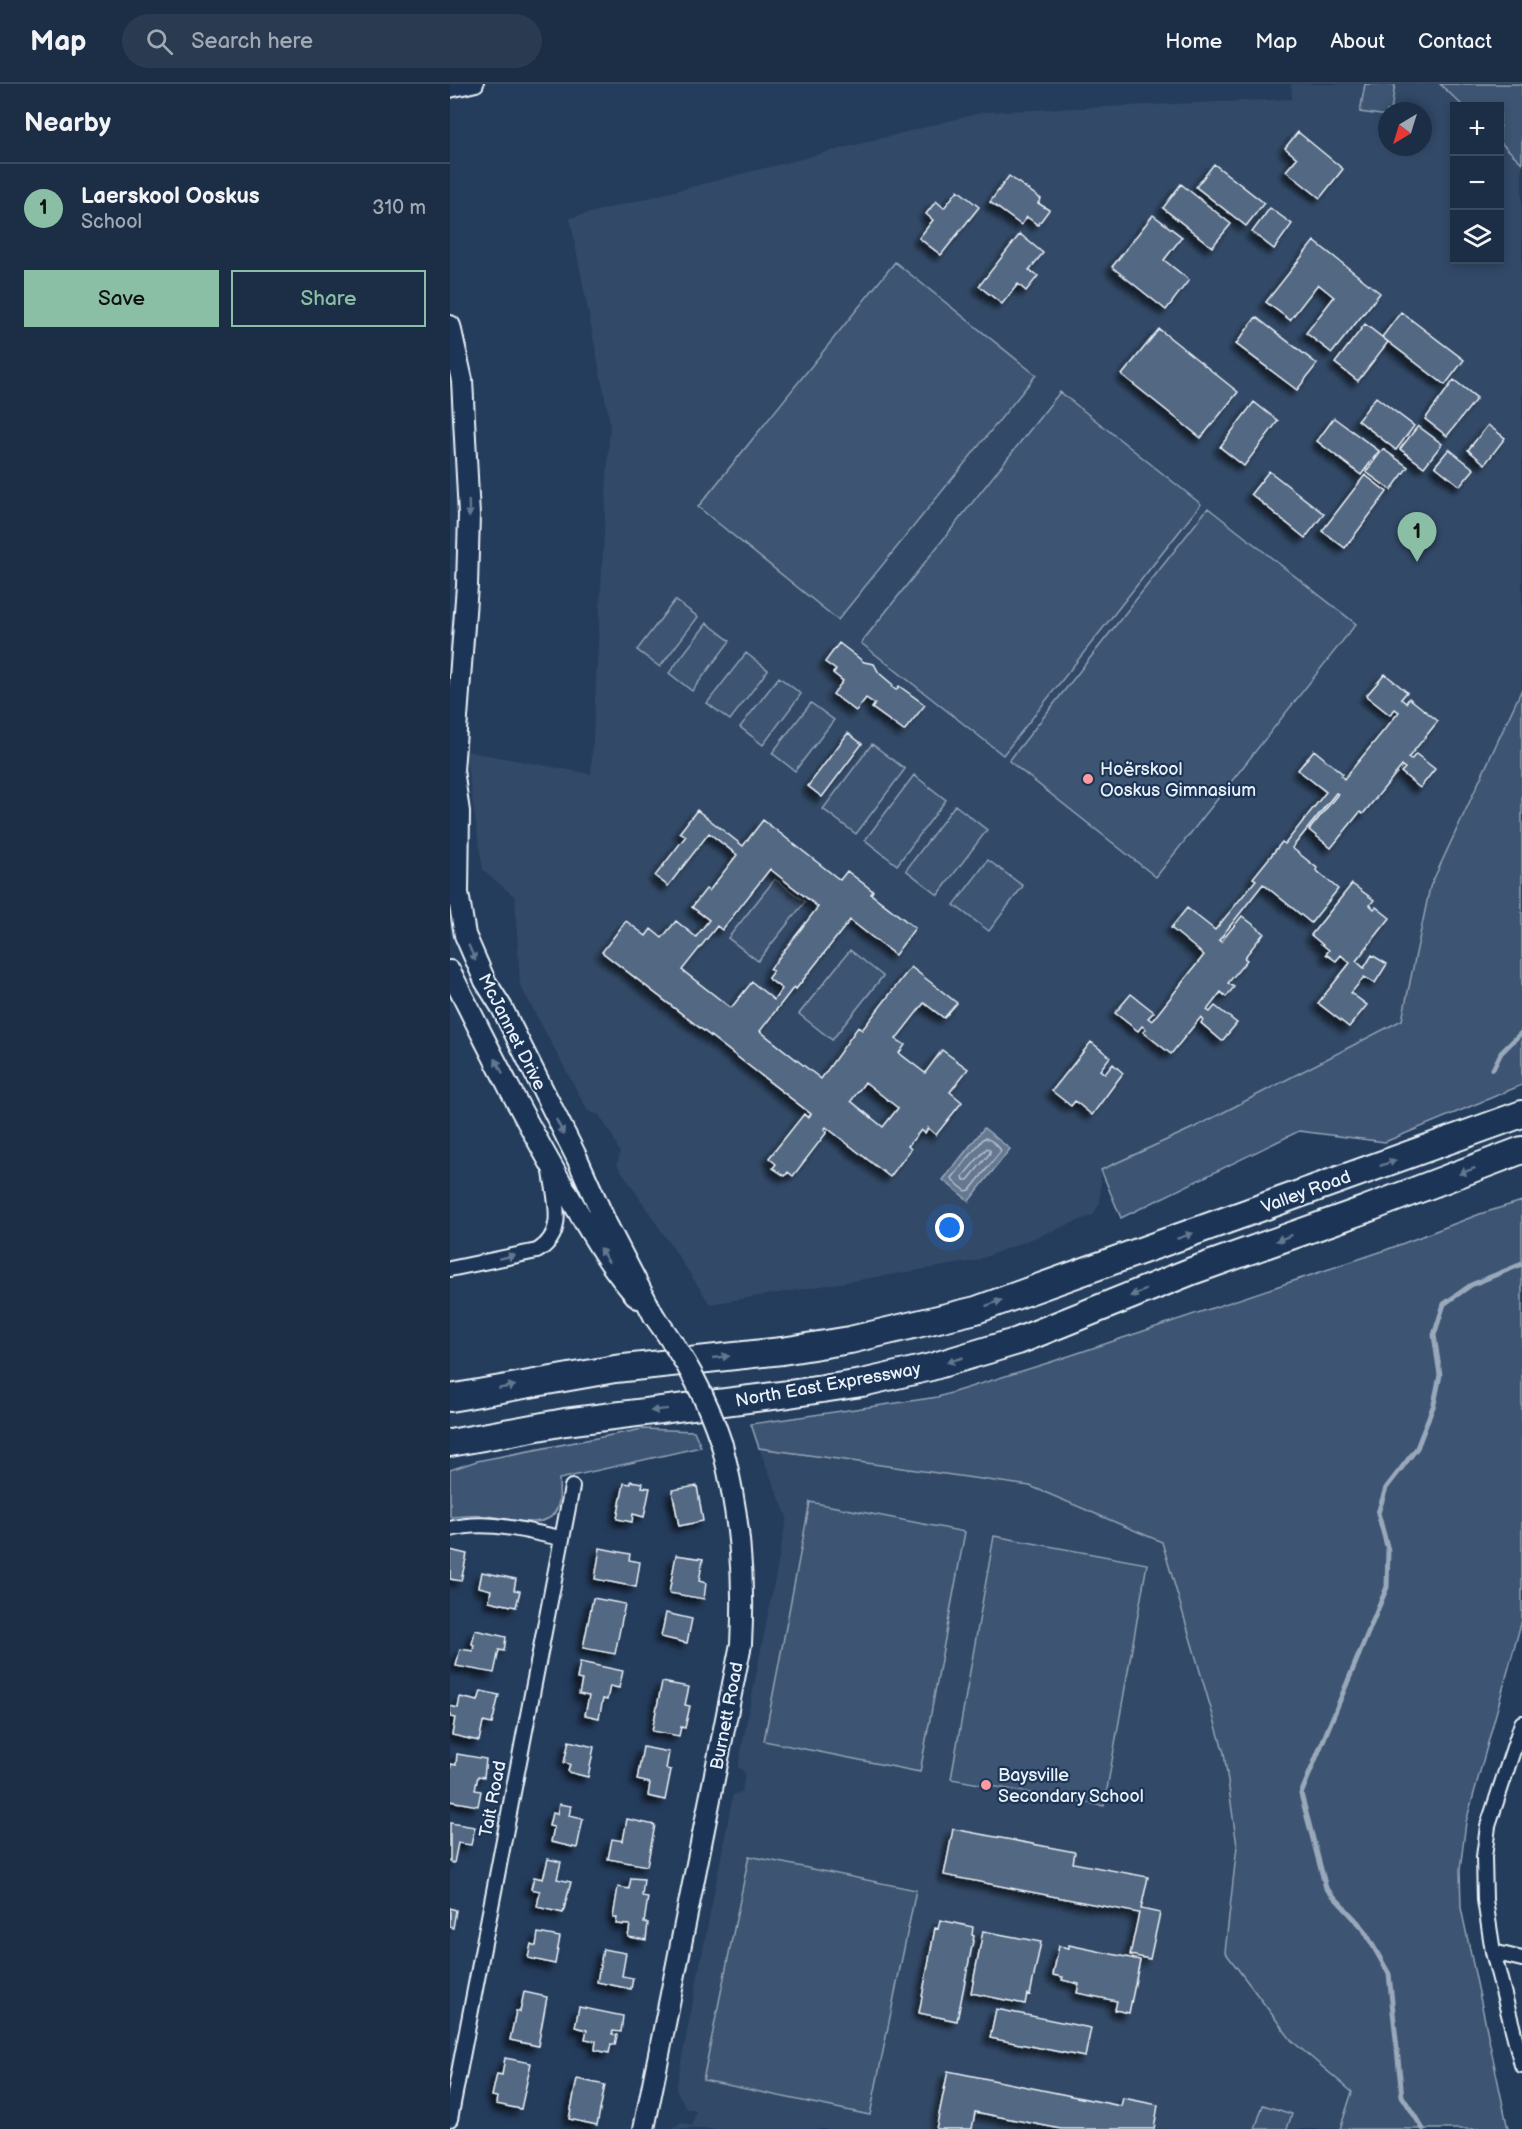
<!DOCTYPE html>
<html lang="en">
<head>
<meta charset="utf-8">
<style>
  body { margin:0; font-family:"Balsamiq Sans",sans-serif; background:#293a51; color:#f1f3f6 }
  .controls { position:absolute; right:18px; top:18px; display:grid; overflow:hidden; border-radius:0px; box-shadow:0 3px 9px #0003 }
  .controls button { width:54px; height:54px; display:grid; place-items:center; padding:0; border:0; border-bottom:2px solid #3a4a5f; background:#1c2e46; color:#f1f3f6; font:30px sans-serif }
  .compass { position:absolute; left:928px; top:18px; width:54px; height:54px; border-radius:50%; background:#1c2e46; box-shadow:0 3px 9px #0003; rotate:218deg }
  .you { position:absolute; left:500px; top:1144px; width:21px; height:21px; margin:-15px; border:4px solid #fff; border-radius:50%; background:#1a73e8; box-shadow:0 0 0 9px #1a73e833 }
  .badge { display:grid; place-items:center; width:39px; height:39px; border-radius:50%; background:#8abfa5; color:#111; font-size:20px; font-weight:700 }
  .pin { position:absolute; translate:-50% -50px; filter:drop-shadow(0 2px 3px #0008) }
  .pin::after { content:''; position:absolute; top:32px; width:21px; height:18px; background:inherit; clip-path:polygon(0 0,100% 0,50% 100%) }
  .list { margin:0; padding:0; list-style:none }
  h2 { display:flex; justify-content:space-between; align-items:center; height:78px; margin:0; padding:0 24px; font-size:26px }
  h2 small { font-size:20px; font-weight:400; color:#a0a8b3 }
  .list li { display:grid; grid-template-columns:39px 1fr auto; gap:18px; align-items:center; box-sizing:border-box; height:90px; padding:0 24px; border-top:2px solid #3a4a5f }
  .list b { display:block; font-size:22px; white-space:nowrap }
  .list p { margin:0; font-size:20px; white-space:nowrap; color:#a0a8b3 }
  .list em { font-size:20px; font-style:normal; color:#a0a8b3 }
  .actions { display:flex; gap:12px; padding:18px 24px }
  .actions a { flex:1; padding:14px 0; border:2px solid #8abfa5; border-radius:0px; text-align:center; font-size:21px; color:#8abfa5 }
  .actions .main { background:#8abfa5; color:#111 }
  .icon { flex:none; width:33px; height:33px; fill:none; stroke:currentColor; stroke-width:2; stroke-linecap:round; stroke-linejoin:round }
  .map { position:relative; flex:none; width:1072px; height:2045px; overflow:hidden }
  header { display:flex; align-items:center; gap:36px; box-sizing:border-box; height:84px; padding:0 30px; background:#1c2e46; border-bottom:2px solid #3a4a5f }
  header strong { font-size:28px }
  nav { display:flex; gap:33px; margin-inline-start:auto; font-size:21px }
  .search { width:420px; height:54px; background:#293a51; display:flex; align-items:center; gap:15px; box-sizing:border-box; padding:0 21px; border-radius:33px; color:#a0a8b3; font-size:22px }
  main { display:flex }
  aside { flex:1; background:#1c2e46 }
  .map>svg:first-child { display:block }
  .built { fill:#334a68; fill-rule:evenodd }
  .green { fill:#3e5472; stroke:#93a2b5; stroke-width:1.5 }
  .water { fill:#657890; stroke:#99a8ba; stroke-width:1.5 }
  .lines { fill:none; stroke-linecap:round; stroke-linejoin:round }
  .shore { stroke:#b4c1ce; stroke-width:1.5 }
  .stream { stroke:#99a8ba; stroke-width:5 }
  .building { fill:#536782; stroke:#e8f1f8; stroke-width:1.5; fill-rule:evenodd; filter:url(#shadow) }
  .street-casing { stroke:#e8f1f8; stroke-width:18 }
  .secondary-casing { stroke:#e8f1f8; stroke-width:24 }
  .highway-casing { stroke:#e8f1f8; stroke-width:30 }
  .street { stroke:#1d3557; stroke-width:14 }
  .secondary { stroke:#1d3557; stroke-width:20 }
  .highway { stroke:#1d3557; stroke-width:26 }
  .secondary-bridge-casing { stroke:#e8f1f8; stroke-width:24; stroke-linecap:butt }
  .secondary-bridge { stroke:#1d3557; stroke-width:20 }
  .oneway { fill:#64778f }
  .poi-dot { fill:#ff9aa2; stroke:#1d3557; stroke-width:2 }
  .labels { text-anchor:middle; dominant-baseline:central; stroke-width:4.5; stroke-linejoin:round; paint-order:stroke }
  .poi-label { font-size:18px; fill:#e8f1f8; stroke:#1d3557; text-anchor:start }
  .street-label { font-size:18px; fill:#e8f1f8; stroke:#1d3557 }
</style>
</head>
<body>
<header>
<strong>Map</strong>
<div class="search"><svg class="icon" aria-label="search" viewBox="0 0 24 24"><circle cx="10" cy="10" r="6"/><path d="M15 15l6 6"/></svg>Search here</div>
<nav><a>Home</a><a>Map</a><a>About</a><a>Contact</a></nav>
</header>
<main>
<aside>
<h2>Nearby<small></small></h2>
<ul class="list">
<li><span class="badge">1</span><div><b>Laerskool Ooskus</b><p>School</p></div><em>310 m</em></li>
</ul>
<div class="actions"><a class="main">Save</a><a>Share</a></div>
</aside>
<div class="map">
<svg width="1072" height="2045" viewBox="0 0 1072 2045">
  <defs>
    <filter id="shadow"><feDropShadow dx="-5.5" dy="5.5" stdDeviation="3" flood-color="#0009"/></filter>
  </defs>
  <rect width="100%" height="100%" fill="#253d5d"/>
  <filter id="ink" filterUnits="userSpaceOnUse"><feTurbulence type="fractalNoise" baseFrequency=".0167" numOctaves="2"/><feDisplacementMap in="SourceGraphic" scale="12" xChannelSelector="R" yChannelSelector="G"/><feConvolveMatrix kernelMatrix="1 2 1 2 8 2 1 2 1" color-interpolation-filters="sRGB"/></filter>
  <g filter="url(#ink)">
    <path class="built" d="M 841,0 L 990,0 L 1013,22 L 1004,22 L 1004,176 L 1050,176 L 1050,58 L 1072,79 L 1072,605 L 980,803 L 952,936 L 745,1043 L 651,1086 L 650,1119 L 643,1131 L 525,1177 L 260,1220 L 167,1080 L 170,1069 L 161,1049 L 149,1031 L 138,1027 L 70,901 L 65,813 L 33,786 L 15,667 L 141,690 L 160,339 L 120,134 L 534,28 L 842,15 ZM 937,27 L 973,27 L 973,63 L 937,63 Z
      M 309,1364 L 580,1402 L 712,1458 L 774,1669 L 787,1762 L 775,1868 L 842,1957 L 902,2008 L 890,2045 L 221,2045 L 232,2039 L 242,2042 L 246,2027 L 236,2024 L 226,2005 L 283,1711 L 292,1708 L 295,1689 L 288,1683 L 337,1433 Z"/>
    <path class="green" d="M 915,0 L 945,0 L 941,27 L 937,27 L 937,32 L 910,28 Z
      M 990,0 L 1072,0 L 1072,79 L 1050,58 L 1050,22 L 1013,22 Z
      M 445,178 L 586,291 L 388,536 L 248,423 Z
      M 610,308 L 751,420 L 553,671 L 411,559 Z
      M 758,424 L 906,540 L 706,793 L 559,677 Z
      M 225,516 L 248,533 L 210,583 L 187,566 Z
      M 257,539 L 280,557 L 242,607 L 219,589 Z
      M 296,569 L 318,586 L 280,636 L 257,619 Z
      M 329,593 L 351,610 L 313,661 L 290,643 Z
      M 1072,605 L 1072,1001 L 935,1058 L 849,1047 L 671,1134 L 651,1086 L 745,1043 L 952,936 L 980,803 Z
      M 361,619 L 384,636 L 345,687 L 322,669 Z
      M 422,660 L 455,685 L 406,750 L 373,725 Z
      M 464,691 L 496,716 L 447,781 L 415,756 Z
      M 505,721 L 537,746 L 488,811 L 456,786 Z
      M 538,776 L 573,802 L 539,847 L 504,821 Z
      M 325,795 L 355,818 L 308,877 L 278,854 Z
      M 400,866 L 433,892 L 382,956 L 349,930 Z
      M 1072,1117 L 1072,1536 L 1016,1738 L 1010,1786 L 1011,1824 L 1058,2045 L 890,2045 L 902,2008 L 842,1957 L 775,1868 L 787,1762 L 774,1669 L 712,1458 L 580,1402 L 309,1364 L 301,1340 L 488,1313 L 601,1278 L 933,1167 L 1030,1130 Z
      M 193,1345 L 244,1347 L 251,1363 L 109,1395 C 109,1405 111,1419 105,1428 C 94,1447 55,1433 38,1432 C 26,1430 12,1433 0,1433 L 0,1386 L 27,1377 Z
      M 360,1418 L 515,1448 L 470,1688 L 314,1657 Z
      M 544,1452 L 697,1480 L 654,1722 L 501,1695 Z
      M 299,1772 L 466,1806 L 420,2031 L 253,1996 Z
      M 813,2021 L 842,2030 L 837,2045 L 805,2045 Z"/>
    <path class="water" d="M 534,1044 L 560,1065 L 519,1117 L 493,1096 Z"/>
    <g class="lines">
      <path class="shore" d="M 534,1054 C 539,1054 549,1062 551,1067 L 520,1106 L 516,1107 L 503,1097 L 502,1094 Z
        M 537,1064 L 540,1066 L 540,1069 L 518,1096 L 514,1096 L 513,1092 Z"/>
      <path class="stream" d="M 1043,985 L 1051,969 L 1072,948
        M 973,2045 L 952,2012 L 939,1890 L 913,1844 L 876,1804 L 851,1710 L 937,1503 L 938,1466 L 928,1429 L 936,1404 L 967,1364 L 984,1320 L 990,1291 L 984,1251 L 994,1220 L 1021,1201 L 1072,1180"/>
    </g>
    <path class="building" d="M 848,48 L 893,85 L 870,114 L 836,87 L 847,74 L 835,64 Z
      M 764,80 L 814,119 L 796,142 L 746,103 Z
      M 559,92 L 591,115 L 588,119 L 599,126 L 588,141 L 577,133 L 571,141 L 540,118 Z
      M 731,100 L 781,140 L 762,163 L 713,124 Z
      M 508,106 L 529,123 L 491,171 L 469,154 L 483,136 L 476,130 L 486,117 L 494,124 Z
      M 820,124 L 842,140 L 824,165 L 802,148 Z
      M 703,131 L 732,153 L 714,176 L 739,196 L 716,226 L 662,183 Z
      M 570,150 L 593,169 L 579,186 L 588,192 L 576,207 L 568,200 L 552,220 L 529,202 Z
      M 864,157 L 930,209 L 882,269 L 856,249 L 884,213 L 868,200 L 840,236 L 816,218 Z
      M 951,228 L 1014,276 L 995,301 L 932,253 Z
      M 806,233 L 867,280 L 847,306 L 786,260 Z
      M 915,240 L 938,258 L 908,297 L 885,279 Z
      M 709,245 L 788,308 L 751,354 L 672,291 Z
      M 1004,296 L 1027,314 L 997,352 L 975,335 Z
      M 926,313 L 964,342 L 946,366 L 908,336 Z
      M 804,318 L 828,337 L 794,382 L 770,363 Z
      M 884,334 L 929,367 L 911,391 L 867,357 Z
      M 1038,341 L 1055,354 L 1035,380 L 1018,366 Z
      M 968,342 L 992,360 L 974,383 L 950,365 Z
      M 933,365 L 958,383 L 941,406 L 916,388 Z
      M 999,365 L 1024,385 L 1010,402 L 985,382 Z
      M 819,387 L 874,430 L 855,454 L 801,410 Z
      M 915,391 L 937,408 L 895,464 L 872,447 Z
      M 389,559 L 414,578 L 424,580 L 429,589 L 443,601 L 442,603 L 446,606 L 449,602 L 475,621 L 454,647 L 422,624 L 425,620 L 416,614 L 406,627 L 383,610 L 393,597 L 383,589 L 386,586 L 375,578 Z
      M 935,590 L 957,608 L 951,615 L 956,619 L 959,614 L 988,637 L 958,674 L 961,676 L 966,670 L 985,685 L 970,704 L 951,688 L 955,684 L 952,682 L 913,730 L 910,728 L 881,764 L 859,746 L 888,710 L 886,709 L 842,764 L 867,784 L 866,786 L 888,805 L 861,839 L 813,800 L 769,856 L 771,858 L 792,832 L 814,849 L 794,874 L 797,876 L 778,899 L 784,903 L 776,913 L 771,908 L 757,926 L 760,928 L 765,922 L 787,939 L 772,957 L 751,939 L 753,936 L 751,933 L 721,970 L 693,948 L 696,945 L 692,942 L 688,947 L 665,929 L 681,910 L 704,928 L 698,934 L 702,937 L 754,871 L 721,844 L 737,824 L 765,846 L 806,796 L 803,794 L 832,758 L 835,760 L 876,708 L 848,686 L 864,666 L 893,690 L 891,692 L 894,695 L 949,628 L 945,625 L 940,631 L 916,612 Z
      M 398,649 L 412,660 L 372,713 L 358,702 Z
      M 247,726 L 293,762 L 313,736 L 390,796 L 397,787 L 423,807 L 421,810 L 465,844 L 445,871 L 400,836 L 346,905 L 344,903 L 310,947 L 371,995 L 408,943 L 412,946 L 461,883 L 507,919 L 494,934 L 474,919 L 446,955 L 455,961 L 449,969 L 475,989 L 492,966 L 518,985 L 500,1008 L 512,1018 L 486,1051 L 478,1044 L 475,1049 L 471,1046 L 458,1062 L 461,1065 L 440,1093 L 376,1043 L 374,1046 L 377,1048 L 343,1092 L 338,1088 L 335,1092 L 323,1084 L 326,1080 L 319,1074 L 354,1030 L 358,1034 L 361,1030 L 152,868 L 176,837 L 196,852 L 201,845 L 212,854 L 226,837 L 246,853 L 259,836 L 242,823 L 256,805 L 259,807 L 287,771 L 259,749 L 218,802 L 205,792 L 236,752 L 230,748 ZM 320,785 L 368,823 L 320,885 L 323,887 L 318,894 L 332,905 L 324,916 L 302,898 L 281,924 L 232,886 L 267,842 L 272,846 ZM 415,998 L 448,1024 L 433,1043 L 401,1017 Z
      M 902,800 L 924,816 L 920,821 L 924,825 L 926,823 L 940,834 L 906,877 L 914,884 L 922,871 L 937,880 L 925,899 L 914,893 L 901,909 L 917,921 L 899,943 L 868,919 L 900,879 L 891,871 L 886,877 L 876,870 L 879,866 L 861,851 Z
      M 641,958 L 660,973 L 650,986 L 655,990 L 663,980 L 673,989 L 642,1031 L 625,1017 L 621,1022 L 602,1007 Z
      M 181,1397 L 193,1399 L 192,1403 L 200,1404 L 194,1433 L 183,1430 L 182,1438 L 167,1435 L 174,1399 L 181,1400 Z
      M 247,1402 L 253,1437 L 229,1442 L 222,1406 Z
      M 150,1464 L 180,1470 L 179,1476 L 190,1478 L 186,1503 L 145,1495 Z
      M 0,1466 L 17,1470 L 11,1497 L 0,1495 Z
      M 226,1471 L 253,1475 L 249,1497 L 256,1499 L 254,1515 L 219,1509 Z
      M 32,1488 L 66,1495 L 64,1506 L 70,1507 L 66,1523 L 39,1517 L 41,1506 L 29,1503 Z
      M 143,1514 L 175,1520 L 165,1570 L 133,1564 Z
      M 216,1529 L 242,1535 L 237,1559 L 211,1553 Z
      M 25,1546 L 56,1553 L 54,1567 L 49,1566 L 44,1589 L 6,1582 L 10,1565 L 23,1567 L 24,1561 L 22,1560 Z
      M 130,1578 L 173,1587 L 169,1604 L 160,1602 L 157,1616 L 153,1615 L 149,1634 L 135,1631 L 139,1612 L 129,1610 L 132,1596 L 127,1595 Z
      M 212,1598 L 239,1603 L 235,1621 L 240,1622 L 235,1644 L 231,1643 L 229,1652 L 202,1647 Z
      M 31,1607 L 49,1611 L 42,1640 L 33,1638 L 29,1657 L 2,1651 L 5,1634 L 0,1633 L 0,1622 L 8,1624 L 10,1613 L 28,1617 Z
      M 119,1657 L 144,1663 L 138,1693 L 118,1688 L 120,1680 L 114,1679 Z
      M 193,1663 L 219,1668 L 216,1685 L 221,1686 L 215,1716 L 198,1712 L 200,1699 L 187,1696 Z
      M 7,1670 L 36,1675 L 34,1693 L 28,1692 L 25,1706 L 31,1707 L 28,1722 L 0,1717 L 0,1688 L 1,1680 L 6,1681 Z
      M 109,1720 L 121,1722 L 119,1732 L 133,1735 L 127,1764 L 101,1758 L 104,1743 L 99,1742 L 102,1729 L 107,1730 Z
      M 177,1735 L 205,1741 L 197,1782 L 158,1775 L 162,1755 L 173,1757 Z
      M 0,1739 L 25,1743 L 21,1761 L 8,1759 L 4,1779 L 0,1778 Z
      M 503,1745 L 625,1768 L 623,1779 L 698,1793 L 691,1825 L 710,1829 L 700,1875 L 680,1871 L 689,1829 L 494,1791 Z
      M 98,1775 L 111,1778 L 107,1795 L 121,1798 L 113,1829 L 87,1823 L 90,1807 L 81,1805 L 84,1793 L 93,1795 Z
      M 181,1794 L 194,1795 L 192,1812 L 198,1813 L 194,1839 L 198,1839 L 196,1856 L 178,1853 L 180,1841 L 166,1840 L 167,1834 L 163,1834 L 168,1803 L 179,1805 Z
      M 0,1824 L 6,1826 L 3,1844 L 0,1843 Z
      M 490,1836 L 523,1843 L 522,1851 L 524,1852 L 507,1937 L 469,1929 L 485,1844 L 488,1845 Z
      M 533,1847 L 591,1858 L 580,1911 L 577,1910 L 575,1920 L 521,1909 Z
      M 88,1849 L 110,1853 L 105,1880 L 78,1874 L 81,1860 L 86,1862 Z
      M 619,1861 L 690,1876 L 679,1929 L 665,1926 L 667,1917 L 627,1909 L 629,1900 L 612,1896 L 613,1893 L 603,1891 L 609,1862 L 619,1864 Z
      M 153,1865 L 176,1869 L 172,1892 L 183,1894 L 181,1905 L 147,1898 Z
      M 74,1908 L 97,1913 L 88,1962 L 60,1956 L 66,1927 L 70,1928 Z
      M 129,1923 L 173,1932 L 171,1948 L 163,1947 L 162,1950 L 167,1951 L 165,1961 L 161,1960 L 159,1969 L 145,1966 L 146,1957 L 135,1955 L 137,1946 L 125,1943 Z
      M 546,1925 L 641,1944 L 635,1973 L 540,1954 Z
      M 55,1974 L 81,1979 L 71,2025 L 46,2020 L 47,2013 L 42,2012 L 47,1990 L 52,1991 Z
      M 498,1987 L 671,2022 L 673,2014 L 708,2021 L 704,2045 L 611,2045 L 525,2028 L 522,2045 L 486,2045 Z
      M 127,1995 L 155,2001 L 147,2041 L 119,2035 Z"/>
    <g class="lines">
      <defs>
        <path id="street" d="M 0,6 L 26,0
          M 0,1185 L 87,1167 C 117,1150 105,1116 101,1088
          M 0,1445 C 38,1435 74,1447 112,1454
          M 1072,1639 L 1038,1742 L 1034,1773 L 1035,1816 L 1043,1868 L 1072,1981
          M 1043,1868 L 1072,1875
          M 0,2035 L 122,1403"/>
        <path id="secondary" d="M 0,242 L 12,296 L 19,431 L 17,502 L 3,686 L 9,728 L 8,809 L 15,851 L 35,897 L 52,924 L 127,1074 L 156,1139 L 204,1232
          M 0,887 C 39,965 78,1043 122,1117 C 142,1151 161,1185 188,1214
          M 194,2045 L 291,1560 C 295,1490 289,1429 272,1361"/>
        <path id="highway" d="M 0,1314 L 165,1285 L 332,1267 L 400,1256 L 526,1226 L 1072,1030
          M 0,1359 L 115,1338 L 339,1310 L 412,1299 L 481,1283 L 568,1257 L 742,1187 L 914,1126 L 1072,1066"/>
      </defs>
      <use href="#street" class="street-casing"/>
      <use href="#secondary" class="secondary-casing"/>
      <use href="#highway" class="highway-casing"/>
      <use href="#street" class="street"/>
      <use href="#secondary" class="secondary"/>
      <use href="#highway" class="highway"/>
      <defs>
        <path id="secondary-bridge" d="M 204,1232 C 236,1276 255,1309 272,1361"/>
      </defs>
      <use href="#secondary-bridge" class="secondary-bridge-casing"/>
      <use href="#secondary-bridge" class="secondary-bridge"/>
    </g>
    <defs><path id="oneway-solid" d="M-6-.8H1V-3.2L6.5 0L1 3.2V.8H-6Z" transform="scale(1.5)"/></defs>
    <g class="oneway">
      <use href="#oneway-solid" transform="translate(19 425) rotate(88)"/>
      <use href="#oneway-solid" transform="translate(22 869) rotate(66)"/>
      <use href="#oneway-solid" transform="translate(49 982) rotate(-118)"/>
      <use href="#oneway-solid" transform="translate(110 1043) rotate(63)"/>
      <use href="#oneway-solid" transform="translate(938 1079) rotate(-20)"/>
      <use href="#oneway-solid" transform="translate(1017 1087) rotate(159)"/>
      <use href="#oneway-solid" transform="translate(735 1152) rotate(-19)"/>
      <use href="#oneway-solid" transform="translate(834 1154) rotate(160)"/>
      <use href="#oneway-solid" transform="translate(154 1171) rotate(-124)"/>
      <use href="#oneway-solid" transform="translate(57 1173) rotate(-11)"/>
      <use href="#oneway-solid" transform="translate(688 1209) rotate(158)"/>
      <use href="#oneway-solid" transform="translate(544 1219) rotate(-20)"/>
      <use href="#oneway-solid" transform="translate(271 1273) rotate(-6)"/>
      <use href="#oneway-solid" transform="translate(505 1276) rotate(163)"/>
      <use href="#oneway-solid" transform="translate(57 1303) rotate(-10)"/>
      <use href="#oneway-solid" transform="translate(209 1326) rotate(173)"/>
    </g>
  </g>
  <g class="poi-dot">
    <circle cx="638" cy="695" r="6"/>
    <circle cx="536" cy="1701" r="6"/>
  </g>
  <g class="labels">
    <g class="poi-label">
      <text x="650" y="685">Hoërskool<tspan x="650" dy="21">Ooskus Gimnasium</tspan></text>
      <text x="548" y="1691">Baysville<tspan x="548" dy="21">Secondary School</tspan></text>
    </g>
    <g class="street-label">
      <text transform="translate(62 948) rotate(63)">McJannet Drive</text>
      <text transform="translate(856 1108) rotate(-20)">Valley Road</text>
      <text transform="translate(378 1301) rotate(-10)">North East Expressway</text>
      <text transform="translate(277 1632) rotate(-79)">Burnett Road</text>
      <text transform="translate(43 1715) rotate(-79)">Tait Road</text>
    </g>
  </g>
</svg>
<div class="controls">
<button>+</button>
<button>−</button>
<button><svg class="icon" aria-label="layers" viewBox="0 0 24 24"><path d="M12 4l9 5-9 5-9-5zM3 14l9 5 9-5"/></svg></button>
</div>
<svg class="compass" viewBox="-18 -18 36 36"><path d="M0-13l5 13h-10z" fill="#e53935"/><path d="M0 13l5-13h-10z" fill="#a0a8b3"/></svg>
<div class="you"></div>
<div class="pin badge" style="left:967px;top:478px">1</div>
</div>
</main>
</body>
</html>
